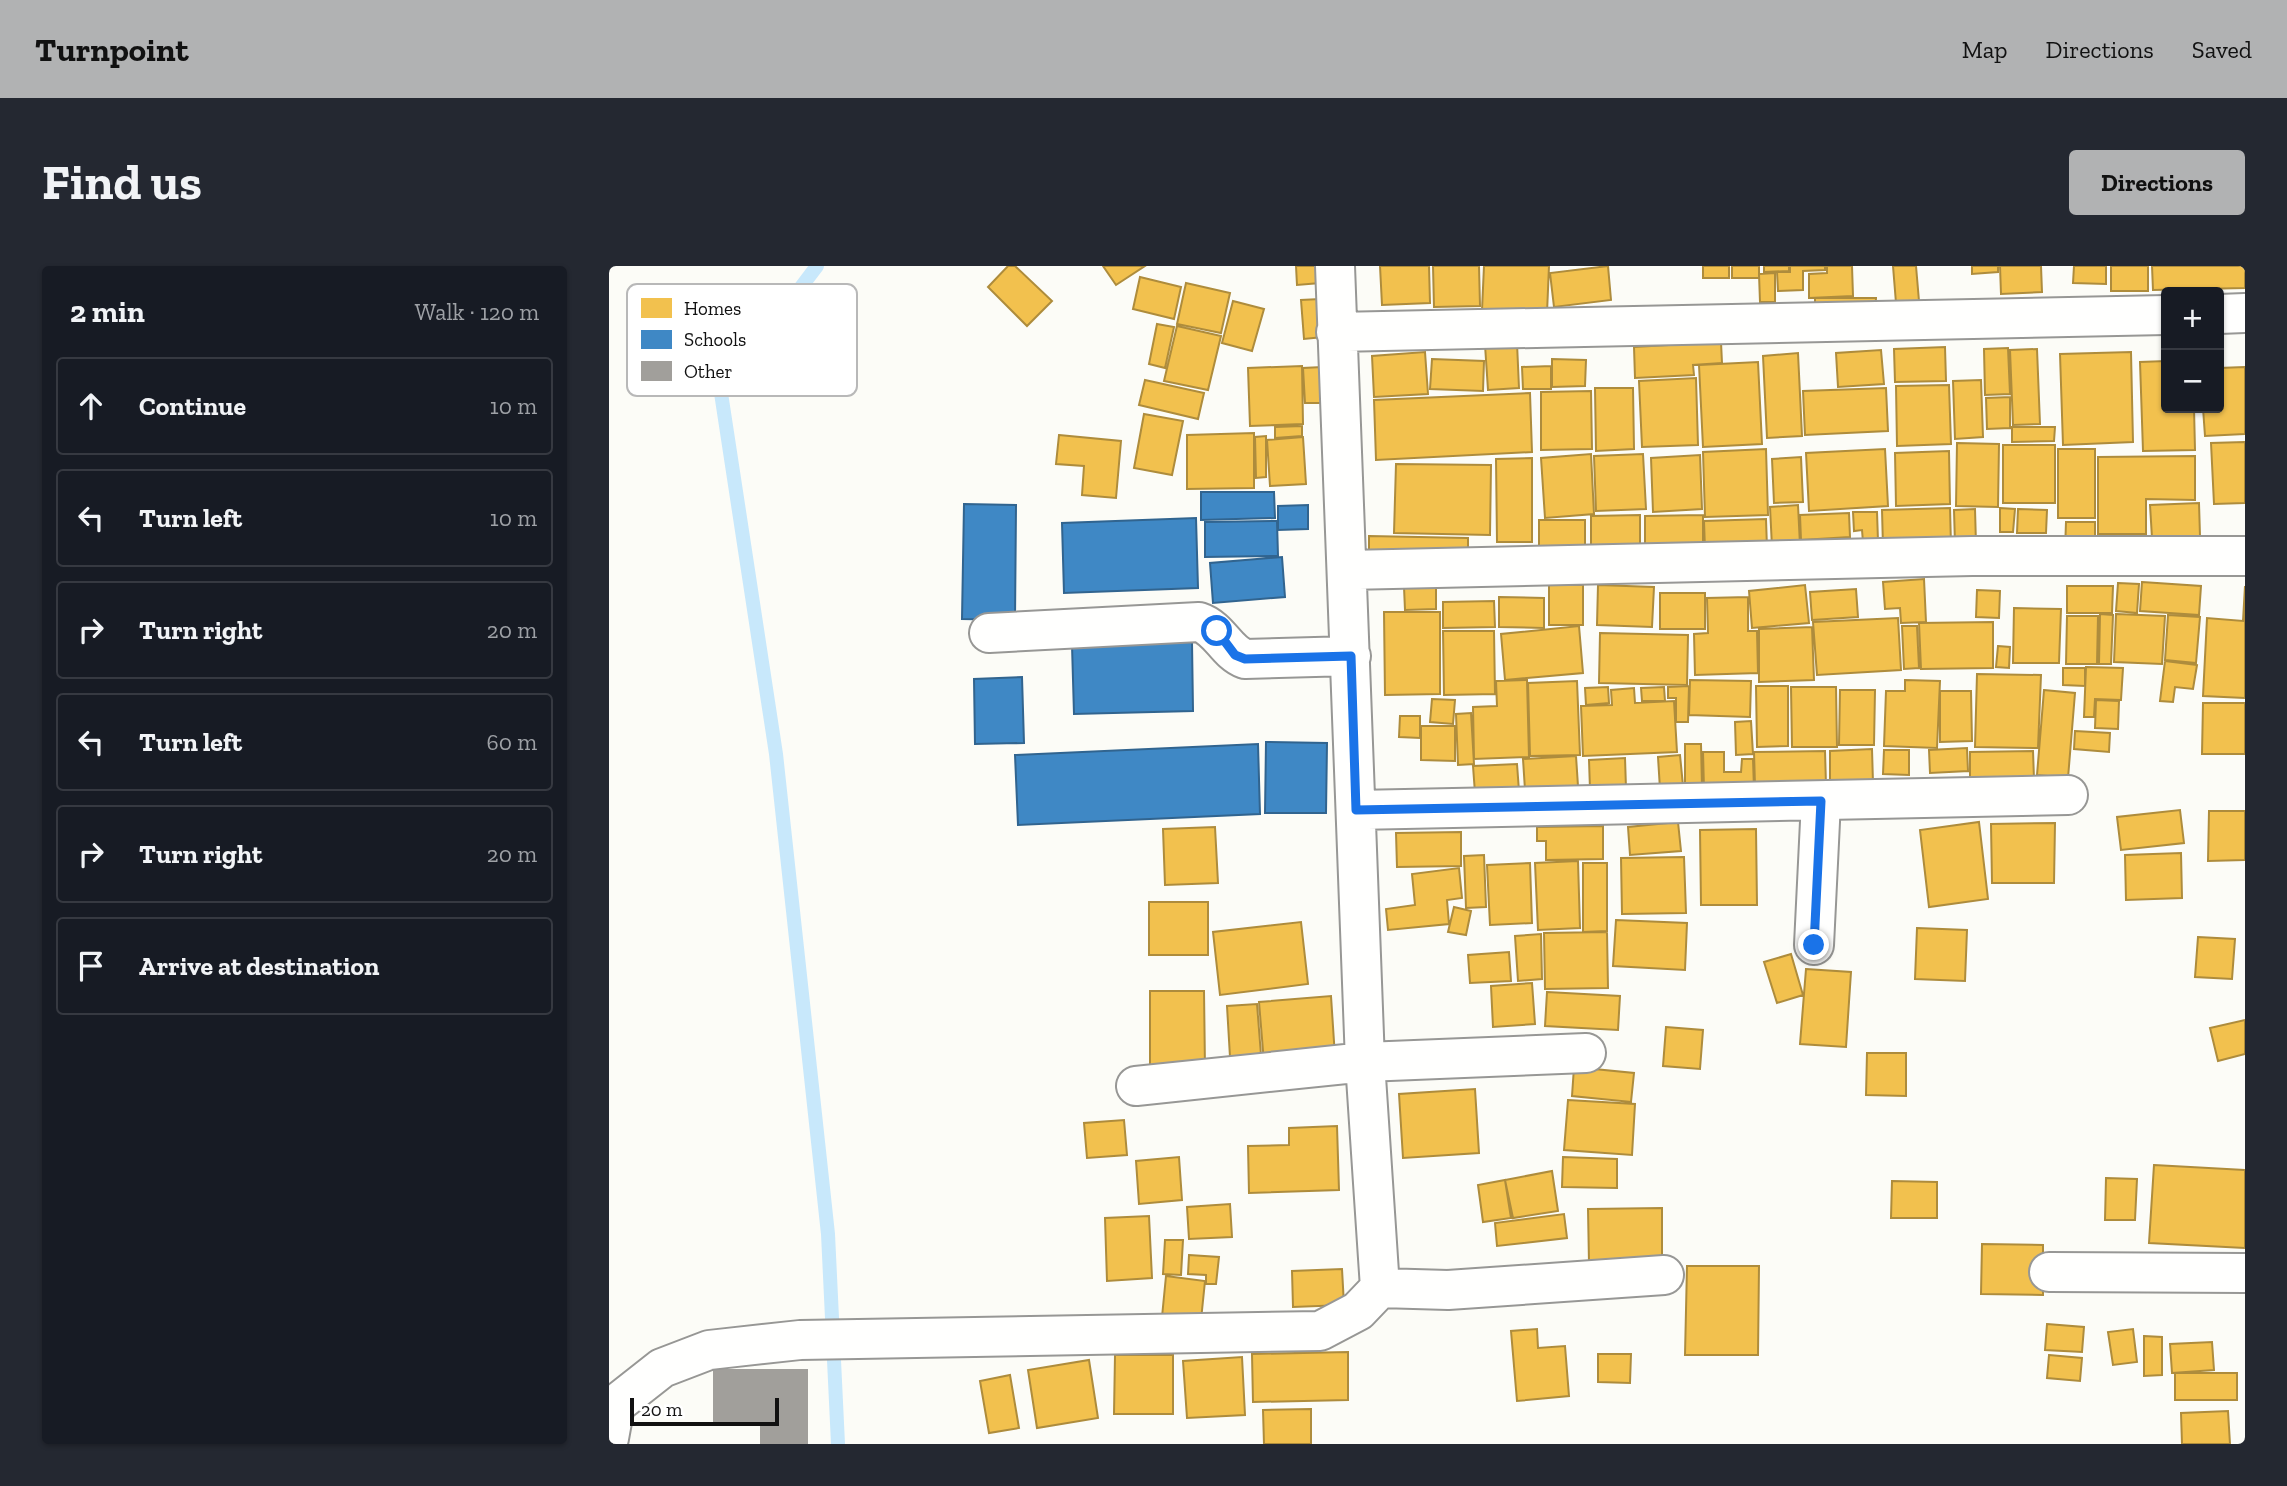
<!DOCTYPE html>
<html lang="en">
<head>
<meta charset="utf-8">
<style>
  body { margin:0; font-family:"Zilla Slab",serif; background:#242831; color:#f1f3f6 }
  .controls { position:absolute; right:21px; top:21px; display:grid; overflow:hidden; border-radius:7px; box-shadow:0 2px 5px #0004 }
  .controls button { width:63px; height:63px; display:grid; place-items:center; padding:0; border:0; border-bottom:2px solid #363941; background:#171b24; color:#f1f3f6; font:35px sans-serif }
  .scale { position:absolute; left:21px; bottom:18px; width:149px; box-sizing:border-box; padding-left:7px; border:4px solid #111; border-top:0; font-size:19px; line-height:24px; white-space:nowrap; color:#111; -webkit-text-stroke:5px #fff; paint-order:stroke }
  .stop { position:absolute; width:21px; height:21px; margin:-16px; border:5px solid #1a73e8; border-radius:50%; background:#fff }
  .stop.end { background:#1a73e8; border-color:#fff; box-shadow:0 2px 7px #0008 }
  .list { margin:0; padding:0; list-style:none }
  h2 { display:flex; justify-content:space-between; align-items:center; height:91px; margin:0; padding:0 28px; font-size:30px }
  h2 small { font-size:23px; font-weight:400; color:#9ea1a6 }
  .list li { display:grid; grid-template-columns:46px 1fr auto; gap:21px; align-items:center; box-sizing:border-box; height:98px; margin:0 14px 14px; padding:0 14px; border:2px solid #363941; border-radius:7px }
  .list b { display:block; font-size:26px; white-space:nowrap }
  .list em { font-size:23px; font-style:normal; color:#9ea1a6 }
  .icon { flex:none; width:38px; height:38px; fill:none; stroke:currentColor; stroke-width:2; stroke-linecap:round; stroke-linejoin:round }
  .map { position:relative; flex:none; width:1636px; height:1178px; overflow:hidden; border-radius:7px }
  header { display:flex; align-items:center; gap:42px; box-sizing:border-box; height:98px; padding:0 35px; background:#b1b2b3; color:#111 }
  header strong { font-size:33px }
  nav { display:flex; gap:38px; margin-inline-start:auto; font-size:24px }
  .intro { display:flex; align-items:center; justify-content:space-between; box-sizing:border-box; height:168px; padding:0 42px }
  h1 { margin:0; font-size:49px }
  .button { padding:18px 32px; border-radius:7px; background:#b1b2b3; color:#111; font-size:24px; font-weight:700 }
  main { display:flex; gap:42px; padding:0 42px }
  aside { flex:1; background:#171b24; border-radius:7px; box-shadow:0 2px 5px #0004 }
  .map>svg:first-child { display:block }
  .homes { fill:#f2c14e; stroke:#ae8c3c; stroke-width:2 }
  .schools { fill:#3f88c5; stroke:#31648f; stroke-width:2 }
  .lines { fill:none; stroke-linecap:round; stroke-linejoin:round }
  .stream { stroke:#c8e8fb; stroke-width:14 }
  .building { fill:#a19f9b }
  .minor-casing { stroke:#979795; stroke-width:42 }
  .minor { stroke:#fffffe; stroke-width:38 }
  .route { stroke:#1a73e8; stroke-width:9 }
  .key { fill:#fff; stroke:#b8b8b8; stroke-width:2 }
  .key-label { font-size:19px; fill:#111 }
</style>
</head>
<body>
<header>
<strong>Turnpoint</strong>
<nav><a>Map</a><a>Directions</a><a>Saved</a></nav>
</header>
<div class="intro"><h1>Find us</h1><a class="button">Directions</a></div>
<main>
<aside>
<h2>2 min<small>Walk · 120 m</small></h2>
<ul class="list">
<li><svg class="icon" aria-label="ahead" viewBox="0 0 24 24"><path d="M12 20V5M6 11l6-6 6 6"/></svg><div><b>Continue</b></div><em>10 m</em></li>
<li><svg class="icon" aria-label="left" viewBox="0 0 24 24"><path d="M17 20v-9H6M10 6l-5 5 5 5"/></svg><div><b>Turn left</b></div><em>10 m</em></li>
<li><svg class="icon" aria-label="right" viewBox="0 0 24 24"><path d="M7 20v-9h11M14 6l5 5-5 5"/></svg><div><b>Turn right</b></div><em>20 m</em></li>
<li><svg class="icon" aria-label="left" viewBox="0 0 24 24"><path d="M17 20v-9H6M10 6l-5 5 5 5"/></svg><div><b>Turn left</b></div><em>60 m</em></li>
<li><svg class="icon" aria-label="right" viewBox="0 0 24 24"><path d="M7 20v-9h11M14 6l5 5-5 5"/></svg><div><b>Turn right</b></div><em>20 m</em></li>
<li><svg class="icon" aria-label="arrive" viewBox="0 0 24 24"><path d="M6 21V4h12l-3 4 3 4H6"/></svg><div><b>Arrive at destination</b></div></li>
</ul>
</aside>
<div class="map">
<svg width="1636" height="1178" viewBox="0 0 1636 1178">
  <rect width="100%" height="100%" fill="#fcfcf7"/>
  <path class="homes" d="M 399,0 L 406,0 L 443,35 L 418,60 L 379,21 Z
    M 494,0 L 536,0 L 507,19 Z
    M 687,0 L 710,0 L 711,17 L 688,19 Z
    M 771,0 L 820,0 L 821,37 L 773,39 Z
    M 824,0 L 870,0 L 871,40 L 825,41 Z
    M 875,0 L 940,0 L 938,47 L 873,44 Z
    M 999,0 L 1002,34 L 945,41 L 941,7 Z
    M 1094,0 L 1120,0 L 1120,12 L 1094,12 Z
    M 1123,0 L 1150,0 L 1150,12 L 1123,12 Z
    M 1155,0 L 1180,0 L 1180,5 L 1155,6 Z
    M 1181,0 L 1216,0 L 1216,4 L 1194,5 L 1194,24 L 1169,25 L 1168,6 L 1181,6 Z
    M 1218,0 L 1243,0 L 1244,30 L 1200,32 L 1200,8 L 1218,7 Z
    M 1284,0 L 1307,0 L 1310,35 L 1287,37 Z
    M 1363,0 L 1389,0 L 1389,6 L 1363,8 Z
    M 1391,0 L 1432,0 L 1433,26 L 1392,28 Z
    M 1465,0 L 1497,0 L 1497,18 L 1464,17 Z
    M 1502,0 L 1539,0 L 1539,25 L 1502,25 Z
    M 1543,0 L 1636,0 L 1636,22 L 1544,24 Z
    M 1166,7 L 1166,36 L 1151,36 L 1150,8 Z
    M 531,11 L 572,21 L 565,53 L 524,43 Z
    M 577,17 L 621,27 L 612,67 L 568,58 Z
    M 1206,32 L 1267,32 L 1266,49 L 1206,49 Z
    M 711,33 L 714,71 L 695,73 L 692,34 Z
    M 624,35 L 655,43 L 643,85 L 613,77 Z
    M 548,58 L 565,61 L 556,102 L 540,98 Z
    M 568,60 L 612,70 L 599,124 L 555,115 Z
    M 1112,76 L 1113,97 L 1084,99 L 1085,109 L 1026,112 L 1025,81 Z
    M 908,77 L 910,122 L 879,124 L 876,79 Z
    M 1336,81 L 1337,115 L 1286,116 L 1285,83 Z
    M 1399,82 L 1401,128 L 1376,129 L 1375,83 Z
    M 1428,83 L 1431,158 L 1404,159 L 1401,84 Z
    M 1272,84 L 1275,118 L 1229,121 L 1227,87 Z
    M 816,86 L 819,128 L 765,131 L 763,90 Z
    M 1522,86 L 1524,176 L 1454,179 L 1451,88 Z
    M 1189,87 L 1193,170 L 1158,172 L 1154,90 Z
    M 823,93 L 875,95 L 874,125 L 821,123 Z
    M 943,93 L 977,94 L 976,120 L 943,121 Z
    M 1557,95 L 1557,142 L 1585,142 L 1586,184 L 1534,185 L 1531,96 Z
    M 1149,96 L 1153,178 L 1094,181 L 1090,99 Z
    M 693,100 L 694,158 L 641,160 L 639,102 Z
    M 942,100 L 942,123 L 914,123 L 913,101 Z
    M 713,101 L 715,137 L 696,137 L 694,102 Z
    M 1636,101 L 1636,168 L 1596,170 L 1594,142 L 1610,142 L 1610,102 Z
    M 1087,112 L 1089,179 L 1033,181 L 1030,115 Z
    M 536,114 L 595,127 L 589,153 L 530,139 Z
    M 1372,114 L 1374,171 L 1346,173 L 1344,115 Z
    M 1340,119 L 1342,178 L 1288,180 L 1287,120 Z
    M 986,122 L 1024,122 L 1025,183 L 987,185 Z
    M 1277,122 L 1279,165 L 1196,169 L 1194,125 Z
    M 982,125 L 983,183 L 932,184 L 932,126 Z
    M 921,127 L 923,186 L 767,194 L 765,134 Z
    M 1401,131 L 1401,162 L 1378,163 L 1377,132 Z
    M 535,148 L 574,155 L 563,209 L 525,202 Z
    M 693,160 L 693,170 L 666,172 L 666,161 Z
    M 1403,161 L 1446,161 L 1445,175 L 1403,176 Z
    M 645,167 L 645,222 L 578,223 L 578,169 Z
    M 450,169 L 512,175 L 507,232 L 473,229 L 475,200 L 447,198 Z
    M 657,170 L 657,211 L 647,212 L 646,171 Z
    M 694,171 L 697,218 L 661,220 L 658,174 Z
    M 1636,176 L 1636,237 L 1605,238 L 1602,177 Z
    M 1348,177 L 1390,178 L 1389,241 L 1347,240 Z
    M 1394,179 L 1446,179 L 1446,237 L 1394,237 Z
    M 1157,183 L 1159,249 L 1096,251 L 1094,186 Z
    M 1276,183 L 1279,240 L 1200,245 L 1197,187 Z
    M 1449,183 L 1486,183 L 1486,252 L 1449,252 Z
    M 1340,185 L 1341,238 L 1287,240 L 1286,187 Z
    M 982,188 L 985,248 L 936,252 L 932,192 Z
    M 1034,188 L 1037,243 L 987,245 L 985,190 Z
    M 1091,189 L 1093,243 L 1044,246 L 1042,192 Z
    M 1586,190 L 1586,234 L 1537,233 L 1537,268 L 1489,268 L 1489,191 Z
    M 1192,191 L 1194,236 L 1165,237 L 1163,193 Z
    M 923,192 L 923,276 L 888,276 L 887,193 Z
    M 787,198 L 882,199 L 881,269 L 785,267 Z
    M 1590,237 L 1591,270 L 1543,272 L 1541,239 Z
    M 1189,239 L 1191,279 L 1163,281 L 1161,241 Z
    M 1341,242 L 1342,279 L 1274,281 L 1273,244 Z
    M 1391,242 L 1406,243 L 1404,266 L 1391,266 Z
    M 1366,243 L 1367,278 L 1346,278 L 1345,244 Z
    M 1409,243 L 1438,244 L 1437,267 L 1408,267 Z
    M 1244,246 L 1268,246 L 1269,275 L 1254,276 L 1253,264 L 1245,265 Z
    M 1240,247 L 1241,271 L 1192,274 L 1191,249 Z
    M 1031,249 L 1031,283 L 982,284 L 982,250 Z
    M 1094,249 L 1094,284 L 1036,286 L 1036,250 Z
    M 1157,253 L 1158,282 L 1096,284 L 1095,255 Z
    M 930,254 L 976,254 L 976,284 L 930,284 Z
    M 1457,256 L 1486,256 L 1486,285 L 1456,285 Z
    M 760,270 L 859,272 L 859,292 L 760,290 Z
    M 1315,313 L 1317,356 L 1292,357 L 1291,342 L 1276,343 L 1274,316 Z
    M 1533,316 L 1592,320 L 1590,349 L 1531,345 Z
    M 1509,317 L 1530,318 L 1528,347 L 1507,345 Z
    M 940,319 L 974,319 L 974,359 L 940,359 Z
    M 989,319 L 1045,321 L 1043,361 L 988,359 Z
    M 1196,319 L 1200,357 L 1143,362 L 1140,325 Z
    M 827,320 L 827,343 L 796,344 L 795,321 Z
    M 1458,320 L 1504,320 L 1503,347 L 1458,347 Z
    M 1636,320 L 1636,432 L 1594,430 L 1598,352 L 1634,355 Z
    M 1247,323 L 1249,351 L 1203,354 L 1201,326 Z
    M 1368,324 L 1391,325 L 1390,352 L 1367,351 Z
    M 1051,327 L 1096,327 L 1096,363 L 1051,363 Z
    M 890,331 L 935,332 L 935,362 L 890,361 Z
    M 1139,331 L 1139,365 L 1148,365 L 1149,407 L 1086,409 L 1085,368 L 1099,367 L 1098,332 Z
    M 885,335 L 886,361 L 834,362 L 834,336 Z
    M 1405,342 L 1452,343 L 1450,397 L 1404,397 Z
    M 775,346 L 831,346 L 831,428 L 776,429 Z
    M 1491,348 L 1504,349 L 1502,398 L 1490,398 Z
    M 1507,348 L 1556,350 L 1553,398 L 1505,396 Z
    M 1559,349 L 1591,351 L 1587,397 L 1556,394 Z
    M 1458,350 L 1489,350 L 1488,398 L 1457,398 Z
    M 1289,352 L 1292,404 L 1208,409 L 1204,356 Z
    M 1384,356 L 1384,402 L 1312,403 L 1310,357 Z
    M 970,360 L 974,407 L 896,414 L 892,368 Z
    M 1293,360 L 1308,360 L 1310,402 L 1295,403 Z
    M 1203,361 L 1205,414 L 1150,416 L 1150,363 Z
    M 834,365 L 885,365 L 886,428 L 835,429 Z
    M 991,367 L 1079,369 L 1078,419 L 990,417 Z
    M 1389,380 L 1401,381 L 1400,402 L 1387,401 Z
    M 1556,395 L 1588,399 L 1584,423 L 1566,421 L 1564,436 L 1551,435 Z
    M 1477,401 L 1514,402 L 1512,434 L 1486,433 L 1485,451 L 1475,451 Z
    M 1454,402 L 1476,402 L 1476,420 L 1454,419 Z
    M 1368,408 L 1432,409 L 1429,482 L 1366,481 Z
    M 918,414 L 920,491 L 865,493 L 864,441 L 888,440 L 887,415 Z
    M 1081,414 L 1142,415 L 1141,451 L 1080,449 Z
    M 1296,414 L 1331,415 L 1328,482 L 1275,480 L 1277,425 L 1296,425 Z
    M 968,415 L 971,489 L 921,490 L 919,417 Z
    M 1080,420 L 1079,456 L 1067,456 L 1067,432 L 1059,432 L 1059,421 Z
    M 1147,420 L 1179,420 L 1179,480 L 1148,481 Z
    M 999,421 L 1000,437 L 977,439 L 976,422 Z
    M 1055,421 L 1056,435 L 1033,435 L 1032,422 Z
    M 1182,421 L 1227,421 L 1228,481 L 1183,481 Z
    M 1025,422 L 1026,437 L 1065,435 L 1068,486 L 974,490 L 972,440 L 1003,439 L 1002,424 Z
    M 1231,424 L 1266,424 L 1265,479 L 1230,479 Z
    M 1435,424 L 1466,427 L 1459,512 L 1428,509 Z
    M 1331,425 L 1362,425 L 1363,475 L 1331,476 Z
    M 823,433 L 846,434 L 844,458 L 821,456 Z
    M 1487,434 L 1510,435 L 1509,463 L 1486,462 Z
    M 1594,437 L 1636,437 L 1636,488 L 1593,488 Z
    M 862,447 L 865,498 L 849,499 L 847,448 Z
    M 791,450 L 811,450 L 811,472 L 790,471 Z
    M 1142,455 L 1144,488 L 1127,489 L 1126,456 Z
    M 812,460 L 846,460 L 846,495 L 812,494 Z
    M 1466,465 L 1501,467 L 1500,486 L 1465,483 Z
    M 1076,478 L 1092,478 L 1093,520 L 1076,520 Z
    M 1358,482 L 1359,505 L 1321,507 L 1320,484 Z
    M 1263,483 L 1264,517 L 1221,519 L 1221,485 Z
    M 1275,484 L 1300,484 L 1300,509 L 1274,508 Z
    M 1216,485 L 1217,519 L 1146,520 L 1145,486 Z
    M 1424,485 L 1425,513 L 1361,514 L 1361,486 Z
    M 1094,486 L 1115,486 L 1115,506 L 1132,506 L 1133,493 L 1144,493 L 1145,523 L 1095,523 Z
    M 1071,489 L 1074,520 L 1051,523 L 1049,491 Z
    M 967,490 L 969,520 L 916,524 L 914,493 Z
    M 1016,492 L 1017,522 L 981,523 L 980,494 Z
    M 908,498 L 910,525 L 866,527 L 864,500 Z
    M 1571,544 L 1575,577 L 1512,584 L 1508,551 Z
    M 1600,545 L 1636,545 L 1636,594 L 1599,595 Z
    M 1069,556 L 1072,585 L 1021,589 L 1019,561 Z
    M 1370,556 L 1379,633 L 1320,641 L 1311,564 Z
    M 1446,557 L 1445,617 L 1383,617 L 1382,558 Z
    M 994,560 L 994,593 L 937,594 L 937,575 L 928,575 L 928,561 Z
    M 606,561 L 609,617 L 556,619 L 554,563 Z
    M 1147,563 L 1148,639 L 1092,639 L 1091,564 Z
    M 852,566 L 852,600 L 788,601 L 787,567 Z
    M 1572,587 L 1573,632 L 1517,634 L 1516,589 Z
    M 875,589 L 877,641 L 857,642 L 855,590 Z
    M 1075,591 L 1077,647 L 1013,648 L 1012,592 Z
    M 969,595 L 971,662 L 929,664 L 926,597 Z
    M 921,597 L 923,657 L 881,659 L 878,599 Z
    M 974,597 L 998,597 L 998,665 L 974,666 Z
    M 850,602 L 853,632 L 838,634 L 840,658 L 779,664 L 777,643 L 806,639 L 803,608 Z
    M 540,636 L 599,636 L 599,689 L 540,689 Z
    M 845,641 L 862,645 L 857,669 L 839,666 Z
    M 1007,654 L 1078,657 L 1076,704 L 1004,700 Z
    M 692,656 L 699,718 L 611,729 L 604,666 Z
    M 1308,662 L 1358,664 L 1356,715 L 1306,713 Z
    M 998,666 L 999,722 L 936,723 L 935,667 Z
    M 932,668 L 933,713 L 909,715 L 906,670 Z
    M 1589,671 L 1626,673 L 1623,713 L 1586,711 Z
    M 900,686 L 902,715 L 861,717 L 859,689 Z
    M 1182,688 L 1194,729 L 1168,737 L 1155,696 Z
    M 1197,703 L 1242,706 L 1237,781 L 1191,778 Z
    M 923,717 L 926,758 L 884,761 L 882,720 Z
    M 541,725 L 595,725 L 596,803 L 541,803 Z
    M 938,726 L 1011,730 L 1009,764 L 936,760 Z
    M 722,730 L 726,791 L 655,797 L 650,736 Z
    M 648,738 L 652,789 L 621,791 L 618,740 Z
    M 1636,754 L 1636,788 L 1609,795 L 1601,762 Z
    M 1057,761 L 1094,764 L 1091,803 L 1054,800 Z
    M 1258,787 L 1297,787 L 1297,830 L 1257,829 Z
    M 965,801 L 1025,807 L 1022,836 L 963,830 Z
    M 866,823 L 870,887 L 794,892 L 790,828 Z
    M 959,834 L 1026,838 L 1023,889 L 955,884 Z
    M 515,854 L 518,889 L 478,892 L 475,857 Z
    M 728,860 L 730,924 L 640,927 L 639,880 L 680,879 L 680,862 Z
    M 570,891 L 573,934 L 530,938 L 527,895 Z
    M 954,891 L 1008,893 L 1008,922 L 953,921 Z
    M 1545,899 L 1636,904 L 1636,982 L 1540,977 Z
    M 943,905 L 949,945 L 904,952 L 896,914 Z
    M 1497,912 L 1528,913 L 1526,954 L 1496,954 Z
    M 896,914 L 902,952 L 874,956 L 869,919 Z
    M 1283,915 L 1328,916 L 1328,952 L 1282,952 Z
    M 621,938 L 623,971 L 580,973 L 578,941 Z
    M 1053,942 L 1053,995 L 980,997 L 979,943 Z
    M 955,948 L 958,972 L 888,980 L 886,957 Z
    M 540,950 L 543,1012 L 498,1015 L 496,952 Z
    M 556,974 L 574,974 L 572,1009 L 554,1008 Z
    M 1373,978 L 1434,979 L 1434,1029 L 1372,1028 Z
    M 580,989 L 610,991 L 607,1018 L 597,1018 L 597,1009 L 579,1008 Z
    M 1078,1000 L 1150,1000 L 1149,1089 L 1076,1089 Z
    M 733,1003 L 735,1039 L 684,1041 L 683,1005 Z
    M 557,1010 L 596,1015 L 592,1054 L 553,1051 Z
    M 1438,1058 L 1475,1061 L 1473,1086 L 1436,1084 Z
    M 928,1063 L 929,1082 L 956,1080 L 960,1130 L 908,1135 L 902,1065 Z
    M 1524,1063 L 1528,1096 L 1504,1099 L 1499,1066 Z
    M 1535,1070 L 1553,1071 L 1553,1109 L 1535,1110 Z
    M 1603,1076 L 1605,1104 L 1563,1107 L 1561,1078 Z
    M 739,1086 L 739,1134 L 644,1136 L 643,1088 Z
    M 989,1088 L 1022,1088 L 1021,1117 L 989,1116 Z
    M 506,1089 L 564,1089 L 564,1148 L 505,1148 Z
    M 1440,1089 L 1473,1092 L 1471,1115 L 1438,1112 Z
    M 633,1091 L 636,1149 L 578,1152 L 574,1095 Z
    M 480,1094 L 489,1152 L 428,1162 L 419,1104 Z
    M 1566,1107 L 1628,1107 L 1628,1134 L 1566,1134 Z
    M 401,1109 L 410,1162 L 380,1167 L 371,1115 Z
    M 702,1143 L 702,1178 L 655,1178 L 654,1144 Z
    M 1619,1145 L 1621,1178 L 1573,1178 L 1572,1147 Z"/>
  <path class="schools" d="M 592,226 L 665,226 L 666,252 L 592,254 Z
    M 355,238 L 407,239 L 406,354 L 353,353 Z
    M 699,239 L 699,263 L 669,264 L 669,240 Z
    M 587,252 L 589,322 L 455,327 L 453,257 Z
    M 668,255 L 669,290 L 596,291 L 596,256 Z
    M 673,291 L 676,331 L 604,337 L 601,297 Z
    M 583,376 L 584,445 L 465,448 L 463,379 Z
    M 413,411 L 415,477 L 366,478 L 365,413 Z
    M 657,476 L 718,477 L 717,547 L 656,547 Z
    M 649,478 L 651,548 L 409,559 L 406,489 Z"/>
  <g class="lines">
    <path class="stream" d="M 208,0 L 112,127 L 167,488 L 219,968 L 229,1178"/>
  </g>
  <path class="building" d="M 104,1103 L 199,1103 L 199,1178 L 151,1178 L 151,1156 L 104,1156 Z"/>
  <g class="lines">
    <defs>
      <path id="minor" d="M 1610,48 L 1636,47
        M 727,66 L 1557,49
        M 739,304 L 1363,290 L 1636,290
        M 380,367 L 590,356 C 611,363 617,386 636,393 L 742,390
        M 747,544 L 1459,529
        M 1205,679 L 1212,535
        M 527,820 L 756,796 L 977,787
        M 1440,1006 L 1636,1007
        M 771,1022 L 839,1024 L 1055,1009
        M 0,1172 L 6,1139 L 53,1102 L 100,1084 L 191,1074 L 711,1065 L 749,1045 L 771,1022 L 756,796 L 726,0"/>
    </defs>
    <use href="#minor" class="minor-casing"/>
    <use href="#minor" class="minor"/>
  </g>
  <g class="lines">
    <path class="route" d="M 608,365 L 626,389 L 636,393 L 742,390 L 747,544 L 1212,535 L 1205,679"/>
  </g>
  <rect x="18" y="18" width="230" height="112" rx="10" class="key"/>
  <rect x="32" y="32" width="31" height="20" fill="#f2c14e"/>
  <rect x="32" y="64" width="31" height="19" fill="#3f88c5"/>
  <rect x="32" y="95" width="31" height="20" fill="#a19f9b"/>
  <g class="key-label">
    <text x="75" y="49">Homes</text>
    <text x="75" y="80">Schools</text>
    <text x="75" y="112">Other</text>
  </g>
</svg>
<div class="controls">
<button>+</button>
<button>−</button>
</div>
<div class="scale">20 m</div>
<div class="stop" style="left:608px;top:365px"></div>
<div class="stop end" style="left:1205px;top:679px"></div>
</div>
</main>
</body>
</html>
